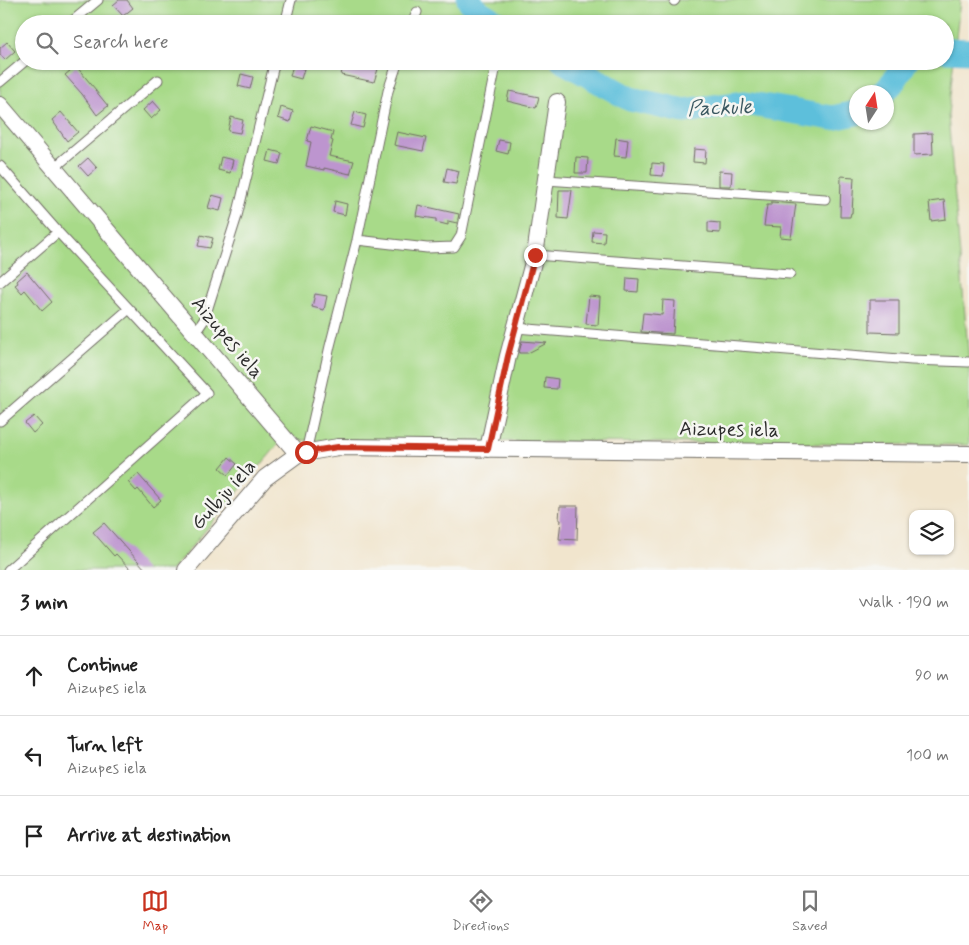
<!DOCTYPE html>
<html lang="en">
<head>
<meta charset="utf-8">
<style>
  body { margin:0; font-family:Mynerve,sans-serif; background:#f2f2f2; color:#222 }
  .controls { position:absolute; right:15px; bottom:15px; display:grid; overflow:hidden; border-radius:10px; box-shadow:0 1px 4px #0004 }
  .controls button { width:45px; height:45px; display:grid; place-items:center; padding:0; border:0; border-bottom:1px solid #e0e0e0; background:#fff; color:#222; font:25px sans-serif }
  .compass { position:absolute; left:849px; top:85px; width:45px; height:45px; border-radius:50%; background:#fff; box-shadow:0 1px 4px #0004; rotate:12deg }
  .stop { position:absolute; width:15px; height:15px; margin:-11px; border:4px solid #c8321e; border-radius:50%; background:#fff }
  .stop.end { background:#c8321e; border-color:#fff; box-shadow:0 1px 5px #0008 }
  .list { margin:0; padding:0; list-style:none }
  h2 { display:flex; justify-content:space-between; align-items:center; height:65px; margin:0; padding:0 20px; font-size:21px }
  h2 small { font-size:16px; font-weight:400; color:#767676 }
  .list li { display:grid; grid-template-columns:32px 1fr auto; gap:15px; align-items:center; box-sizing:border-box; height:80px; padding:0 20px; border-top:1px solid #e0e0e0 }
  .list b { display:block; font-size:19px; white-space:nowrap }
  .list p { margin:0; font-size:16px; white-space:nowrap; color:#767676 }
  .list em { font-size:16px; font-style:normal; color:#767676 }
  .icon { flex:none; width:28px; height:28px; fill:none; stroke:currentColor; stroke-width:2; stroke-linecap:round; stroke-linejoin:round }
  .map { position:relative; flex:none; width:969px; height:570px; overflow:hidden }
  .search { position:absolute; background:#fff; box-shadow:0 1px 4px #0004; left:15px; right:15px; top:15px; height:55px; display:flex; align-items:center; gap:12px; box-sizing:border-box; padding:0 18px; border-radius:28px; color:#767676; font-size:19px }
  .sheet { height:305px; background:#fff }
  nav { display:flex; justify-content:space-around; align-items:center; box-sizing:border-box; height:70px; border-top:1px solid #e0e0e0; background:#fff; font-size:14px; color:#767676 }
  nav a { display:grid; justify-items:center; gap:2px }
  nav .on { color:#c8321e }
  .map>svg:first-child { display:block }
  .green { fill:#a8da89; stroke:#6a825a; fill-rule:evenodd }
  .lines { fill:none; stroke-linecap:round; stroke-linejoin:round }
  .river { stroke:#5dbfdb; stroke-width:25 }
  .building { fill:#bd95cf }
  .lane-casing { stroke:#706c64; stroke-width:11 }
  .street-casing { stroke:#706c64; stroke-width:18 }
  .lane { stroke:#fff; stroke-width:9 }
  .street { stroke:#fff; stroke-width:16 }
  .route { stroke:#c8321e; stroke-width:6 }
  .labels { text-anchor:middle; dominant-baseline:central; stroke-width:5; stroke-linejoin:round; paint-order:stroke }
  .street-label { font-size:20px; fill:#2b2b2b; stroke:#f6f6f2 }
  .water-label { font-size:21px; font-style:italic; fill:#3a5760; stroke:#f6f6f2 }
</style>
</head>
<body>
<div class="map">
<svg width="969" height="570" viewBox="0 0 969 570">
  <rect width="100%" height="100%" fill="#f6f6f2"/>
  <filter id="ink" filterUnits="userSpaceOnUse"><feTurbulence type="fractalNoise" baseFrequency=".02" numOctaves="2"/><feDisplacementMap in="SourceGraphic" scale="10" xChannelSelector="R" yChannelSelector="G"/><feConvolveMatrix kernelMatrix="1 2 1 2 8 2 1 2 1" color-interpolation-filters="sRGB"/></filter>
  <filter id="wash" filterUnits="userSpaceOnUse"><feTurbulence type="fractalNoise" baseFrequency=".0096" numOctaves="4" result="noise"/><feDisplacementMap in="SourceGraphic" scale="20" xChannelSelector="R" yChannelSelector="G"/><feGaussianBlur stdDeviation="1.12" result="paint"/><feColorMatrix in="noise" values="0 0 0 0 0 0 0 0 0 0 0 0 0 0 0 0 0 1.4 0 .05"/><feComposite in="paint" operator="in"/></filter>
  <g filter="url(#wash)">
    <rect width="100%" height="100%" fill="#f1e5cd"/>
    <path class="green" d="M 0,0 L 960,0 L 948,115 L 969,362 L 969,445 L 282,440 L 172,570 L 0,570 ZM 24,24 L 945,24 L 945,61 L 24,61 ZM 856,92 L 886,92 L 886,122 L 856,122 Z"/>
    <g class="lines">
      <path class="river" d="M 469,0 L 476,10 L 499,24
        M 945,50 L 969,51
        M 563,61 L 630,99 L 684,111 L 745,103 L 832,118 L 856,113
        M 884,92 L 894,81 L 906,61"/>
    </g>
    <g id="blocks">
      <path class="building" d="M 119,0 L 127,0 L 133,8 L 123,16 L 113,5 Z
        M 7,42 L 15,51 L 5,60 L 0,54 L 0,48 Z
        M 344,62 L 378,69 L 374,82 L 341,75 Z
        M 293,65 L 304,69 L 301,79 L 290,76 Z
        M 76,66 L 96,90 L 95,90 L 108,106 L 97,115 L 82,94 L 65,75 Z
        M 241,74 L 253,77 L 250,89 L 238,86 Z
        M 509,91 L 539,97 L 536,108 L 507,101 Z
        M 153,101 L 161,110 L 151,119 L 143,110 Z
        M 281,107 L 293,111 L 290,122 L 278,118 Z
        M 61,112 L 78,132 L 67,141 L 52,120 Z
        M 355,112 L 366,115 L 363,128 L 351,125 Z
        M 231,117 L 243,120 L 240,133 L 228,131 Z
        M 311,126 L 333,132 L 331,140 L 333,141 L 329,156 L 354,161 L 350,174 L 324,168 L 324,170 L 306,166 L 311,142 L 307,141 Z
        M 397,132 L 426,138 L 423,151 L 394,145 Z
        M 932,133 L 933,154 L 914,155 L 914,134 Z
        M 616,138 L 628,140 L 626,157 L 614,156 Z
        M 499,140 L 510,142 L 508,154 L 496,151 Z
        M 694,149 L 706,150 L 705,163 L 693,162 Z
        M 270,150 L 282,153 L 279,164 L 267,161 Z
        M 221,157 L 233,160 L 230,173 L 218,170 Z
        M 576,157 L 588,158 L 587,173 L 575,173 Z
        M 88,158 L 97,168 L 88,176 L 79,166 Z
        M 652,163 L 664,164 L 663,176 L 651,175 Z
        M 447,168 L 459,171 L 456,184 L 444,182 Z
        M 719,171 L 732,172 L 731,186 L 719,186 Z
        M 841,176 L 854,177 L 852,213 L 851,213 L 850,217 L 840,217 Z
        M 559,190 L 572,190 L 568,219 L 558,218 Z
        M 212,195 L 223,198 L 220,211 L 208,208 Z
        M 944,200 L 946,219 L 931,221 L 929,202 Z
        M 335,201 L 347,204 L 345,215 L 333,212 Z
        M 771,202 L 796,204 L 791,238 L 780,237 L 781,227 L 764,226 L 767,205 L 771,205 Z
        M 418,205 L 459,214 L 457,223 L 448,221 L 448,225 L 436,222 L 436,219 L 416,216 Z
        M 708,222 L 720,223 L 720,233 L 708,232 Z
        M 593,231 L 605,232 L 604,243 L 592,242 Z
        M 201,235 L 213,238 L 210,248 L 198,246 Z
        M 27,272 L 52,302 L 42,311 L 25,290 L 22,293 L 15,285 L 18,283 L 17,281 Z
        M 627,278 L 639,279 L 638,292 L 626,291 Z
        M 315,294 L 327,296 L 324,310 L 312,307 Z
        M 589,296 L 600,297 L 598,325 L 586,324 Z
        M 663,300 L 675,301 L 673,334 L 641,332 L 643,313 L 662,315 Z
        M 870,300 L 899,300 L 899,333 L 870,332 Z
        M 522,341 L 547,343 L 528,353 L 519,353 Z
        M 545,377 L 558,379 L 557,389 L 544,388 Z
        M 34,416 L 42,425 L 33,433 L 25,423 Z
        M 229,457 L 237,464 L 228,475 L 220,468 Z
        M 138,474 L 161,500 L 153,507 L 138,489 L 136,491 L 128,482 Z
        M 560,506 L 578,506 L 577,540 L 559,539 L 561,520 L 559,520 Z
        M 104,523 L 146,570 L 131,570 L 116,554 L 114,556 L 93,532 Z"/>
    </g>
  </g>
  <g filter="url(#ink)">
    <use href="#blocks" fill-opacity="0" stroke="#706c64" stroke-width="1"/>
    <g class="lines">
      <defs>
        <path id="lane" d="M 674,1 L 675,0
          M 69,24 L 98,0
          M 285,24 L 291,0
          M 412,24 L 417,12
          M 0,82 L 25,61
          M 0,166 L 58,232 L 0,282
          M 54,168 L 158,80
          M 546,180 L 825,199
          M 357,240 L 427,248 L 454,247 L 461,236 L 497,61
          M 535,255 L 790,274
          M 516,328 L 912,360 L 969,362
          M 195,333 L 204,320 L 237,216 L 275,61
          M 0,421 L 129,309
          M 306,452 L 330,346 L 357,240 L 388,91 L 398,61
          M 8,570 L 207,393 L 58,232"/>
        <path id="street" d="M 0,105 L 298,454
          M 488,449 L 508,356 L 535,255 L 557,102
          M 186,570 L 265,478 L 298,454 L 338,447 L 969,454"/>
      </defs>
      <use href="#lane" class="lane-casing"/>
      <use href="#street" class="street-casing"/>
      <use href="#lane" class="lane"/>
      <use href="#street" class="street"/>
    </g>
  </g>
  <g class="lines" filter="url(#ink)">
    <path class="route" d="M 306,452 L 338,447 L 488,449 L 508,356 L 535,255"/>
  </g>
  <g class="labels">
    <g class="street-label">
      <text transform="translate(227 338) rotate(50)">Aizupes iela</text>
      <text transform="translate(729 430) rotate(1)">Aizupes iela</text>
      <text transform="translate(224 495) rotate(-48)">Gulbju iela</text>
    </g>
    <g class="water-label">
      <text transform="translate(720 108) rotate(-2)">Packule</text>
    </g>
  </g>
</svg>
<div class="controls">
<button><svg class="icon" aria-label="layers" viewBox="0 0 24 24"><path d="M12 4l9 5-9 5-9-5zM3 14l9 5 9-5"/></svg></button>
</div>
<svg class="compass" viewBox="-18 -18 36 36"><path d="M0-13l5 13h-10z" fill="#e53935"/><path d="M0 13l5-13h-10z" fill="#767676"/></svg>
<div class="stop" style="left:306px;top:452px"></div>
<div class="stop end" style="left:535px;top:255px"></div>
<div class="search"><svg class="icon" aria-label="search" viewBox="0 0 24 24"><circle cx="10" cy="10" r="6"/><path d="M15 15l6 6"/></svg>Search here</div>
</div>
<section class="sheet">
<h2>3 min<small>Walk · 190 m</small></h2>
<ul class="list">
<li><svg class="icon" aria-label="ahead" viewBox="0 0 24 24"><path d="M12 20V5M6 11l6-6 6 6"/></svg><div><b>Continue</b><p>Aizupes iela</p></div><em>90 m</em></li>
<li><svg class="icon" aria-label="left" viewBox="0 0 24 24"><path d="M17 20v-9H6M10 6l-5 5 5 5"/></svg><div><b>Turn left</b><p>Aizupes iela</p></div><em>100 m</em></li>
<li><svg class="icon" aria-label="arrive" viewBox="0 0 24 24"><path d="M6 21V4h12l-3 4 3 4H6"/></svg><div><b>Arrive at destination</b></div></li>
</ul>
</section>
<nav>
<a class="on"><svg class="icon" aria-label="map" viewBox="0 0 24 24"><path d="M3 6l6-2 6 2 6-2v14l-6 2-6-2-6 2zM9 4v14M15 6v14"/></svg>Map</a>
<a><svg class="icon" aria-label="directions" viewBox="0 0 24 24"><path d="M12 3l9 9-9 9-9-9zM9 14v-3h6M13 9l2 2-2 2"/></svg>Directions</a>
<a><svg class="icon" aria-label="saved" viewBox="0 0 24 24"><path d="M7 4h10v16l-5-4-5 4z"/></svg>Saved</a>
</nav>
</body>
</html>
